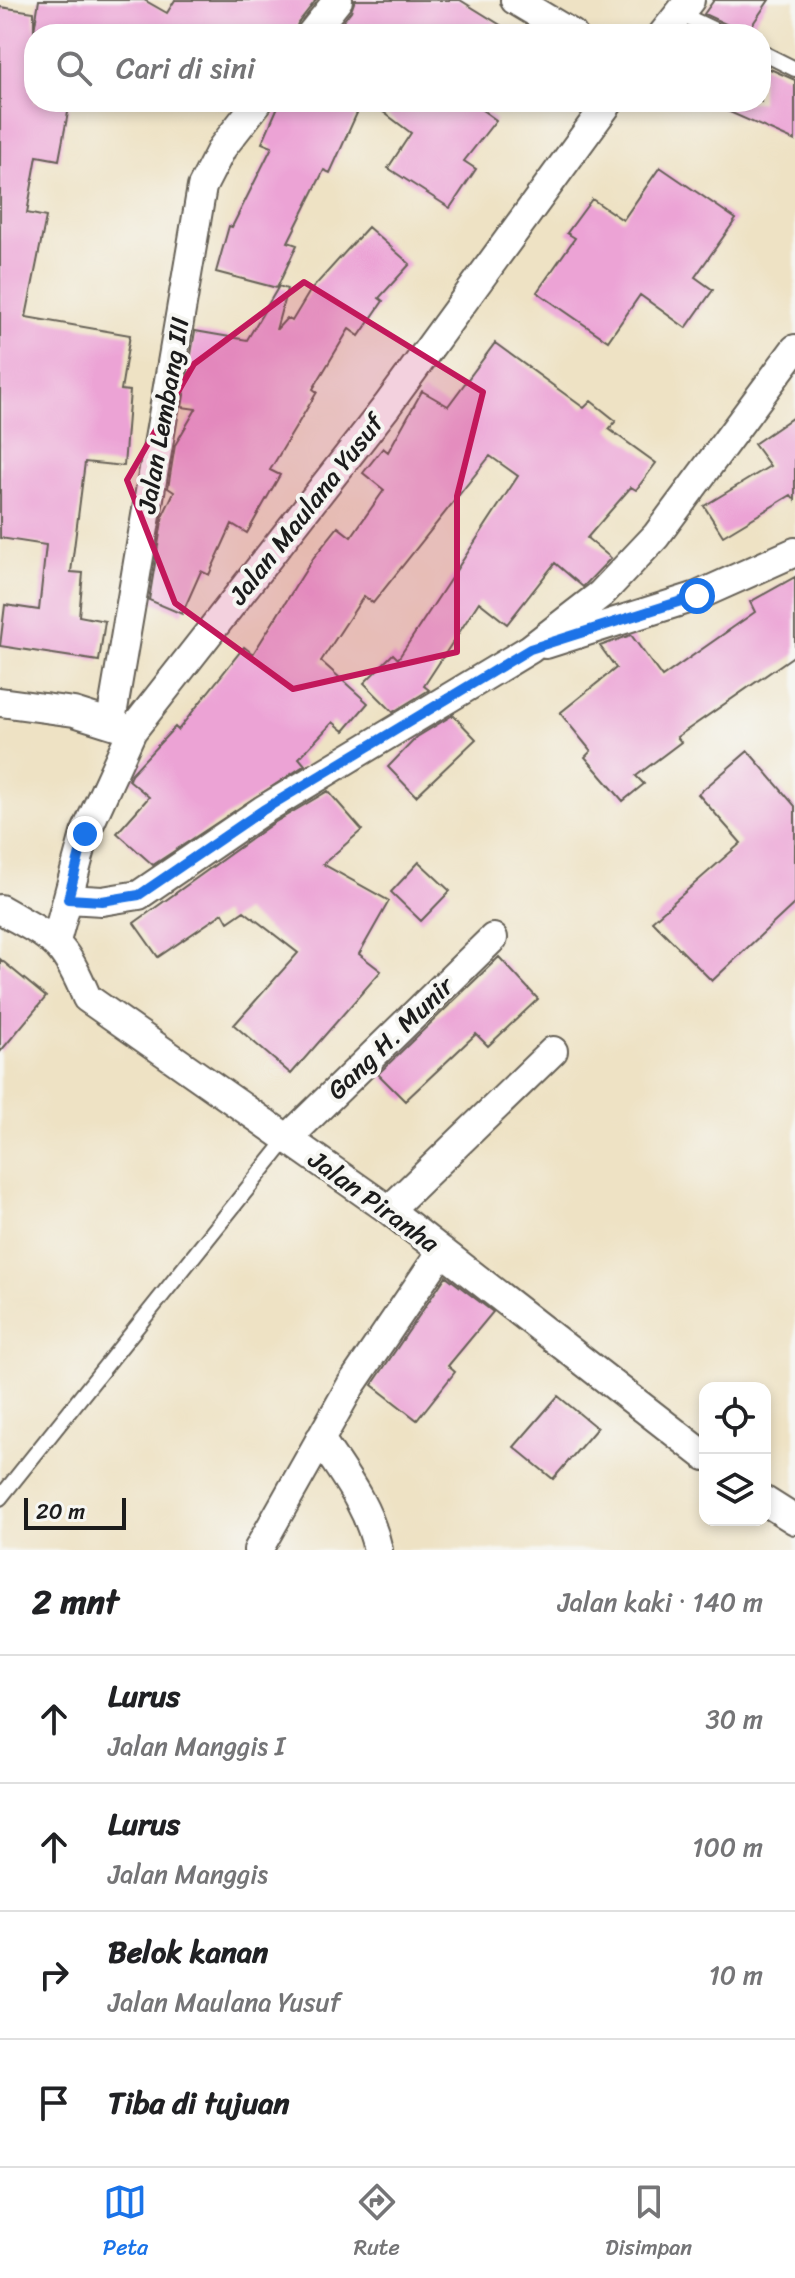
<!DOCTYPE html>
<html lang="id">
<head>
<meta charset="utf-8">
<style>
  body { margin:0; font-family:Sriracha,sans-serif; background:#f2f2f2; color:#202124 }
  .controls { position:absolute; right:24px; bottom:24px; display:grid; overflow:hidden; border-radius:16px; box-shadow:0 4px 12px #0003 }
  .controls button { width:72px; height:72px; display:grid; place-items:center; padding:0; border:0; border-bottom:2px solid #e0e0e0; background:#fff; color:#202124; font:40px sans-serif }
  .scale { position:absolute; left:24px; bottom:20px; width:102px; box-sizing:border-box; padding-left:8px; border:4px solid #1c1c1c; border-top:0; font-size:22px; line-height:28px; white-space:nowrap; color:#1c1c1c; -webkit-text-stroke:6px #f6f6f2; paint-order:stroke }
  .stop { position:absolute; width:24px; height:24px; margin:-18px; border:6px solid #1a73e8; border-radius:50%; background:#fff }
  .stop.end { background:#1a73e8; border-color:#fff; box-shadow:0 2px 8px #0008 }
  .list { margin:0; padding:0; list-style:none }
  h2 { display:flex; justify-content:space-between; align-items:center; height:104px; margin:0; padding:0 32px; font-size:34px }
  h2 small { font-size:26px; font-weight:400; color:#757577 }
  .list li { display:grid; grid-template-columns:52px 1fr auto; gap:24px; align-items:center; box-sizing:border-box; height:128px; padding:0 32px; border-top:2px solid #e0e0e0 }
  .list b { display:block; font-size:30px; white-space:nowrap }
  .list p { margin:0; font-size:26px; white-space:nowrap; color:#757577 }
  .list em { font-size:26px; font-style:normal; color:#757577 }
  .icon { flex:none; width:44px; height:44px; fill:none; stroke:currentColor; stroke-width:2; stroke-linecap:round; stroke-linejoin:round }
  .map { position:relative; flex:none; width:795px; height:1550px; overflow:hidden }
  .search { position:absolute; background:#fff; box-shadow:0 4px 12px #0003; left:24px; right:24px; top:24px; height:88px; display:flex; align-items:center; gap:20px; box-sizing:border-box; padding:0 28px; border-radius:32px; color:#757577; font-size:30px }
  .sheet { height:616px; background:#fff }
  nav { display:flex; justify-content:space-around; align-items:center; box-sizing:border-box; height:112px; border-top:2px solid #e0e0e0; background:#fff; font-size:22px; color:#757577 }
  nav a { display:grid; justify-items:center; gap:4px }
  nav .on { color:#1a73e8 }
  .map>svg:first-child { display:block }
  .building { fill:#eca3d5 }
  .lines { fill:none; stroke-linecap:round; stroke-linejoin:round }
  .lane-casing { stroke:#666157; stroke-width:18 }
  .street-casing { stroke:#666157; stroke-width:32 }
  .lane { stroke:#fff; stroke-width:14 }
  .street { stroke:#fff; stroke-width:28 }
  .route { stroke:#1a73e8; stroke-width:10 }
  .marked { fill:#c2185b; fill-opacity:0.2; stroke:#c2185b; stroke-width:6; stroke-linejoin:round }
  .labels { text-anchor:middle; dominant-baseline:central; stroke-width:8; stroke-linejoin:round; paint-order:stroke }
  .street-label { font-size:26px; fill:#1c1c1c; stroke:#f6f6f2 }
</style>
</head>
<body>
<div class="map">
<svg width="795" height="1550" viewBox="0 0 795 1550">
  <rect width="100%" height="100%" fill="#f6f6f2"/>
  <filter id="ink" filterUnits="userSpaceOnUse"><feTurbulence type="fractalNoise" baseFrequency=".0125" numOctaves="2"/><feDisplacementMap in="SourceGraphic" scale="16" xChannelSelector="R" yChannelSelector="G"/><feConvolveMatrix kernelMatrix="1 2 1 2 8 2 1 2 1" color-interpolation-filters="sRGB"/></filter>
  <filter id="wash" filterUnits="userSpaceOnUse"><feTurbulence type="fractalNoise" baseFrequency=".006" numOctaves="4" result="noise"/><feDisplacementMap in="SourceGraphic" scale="32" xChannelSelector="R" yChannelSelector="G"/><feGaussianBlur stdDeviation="1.8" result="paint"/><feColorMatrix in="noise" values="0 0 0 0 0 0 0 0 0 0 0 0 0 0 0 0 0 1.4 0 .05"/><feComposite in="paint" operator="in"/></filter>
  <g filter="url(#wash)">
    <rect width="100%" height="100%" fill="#eee2c4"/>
    <g id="blocks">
      <path class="building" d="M 39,0 L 144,0 L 167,13 L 175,0 L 316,0 L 298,23 L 294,34 L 34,34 L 34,102 L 70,102 L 59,160 L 37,156 L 27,213 L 46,217 L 26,317 L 130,335 L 121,390 L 130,391 L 124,466 L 85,462 L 71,572 L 83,573 L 79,616 L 105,621 L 99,661 L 0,646 L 5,605 L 39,610 L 46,545 L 0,538 L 0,7 L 34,12 L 34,31 Z
        M 355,0 L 460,0 L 515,34 L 333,34 L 351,11 Z
        M 714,0 L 769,0 L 746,34 L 733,34 L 728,25 L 704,14 Z
        M 761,65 L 795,80 L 795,141 L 707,102 L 761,102 Z
        M 280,102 L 362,102 L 330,173 L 324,170 L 288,242 L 297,245 L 277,288 L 216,272 L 229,226 L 232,227 L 272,147 L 262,143 Z
        M 370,102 L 471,102 L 496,120 L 464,161 L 476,169 L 450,208 L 388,168 L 411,133 Z
        M 660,167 L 736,219 L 695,277 L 713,290 L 686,328 L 640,295 L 608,341 L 537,292 L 575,238 L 567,233 L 592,199 L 623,220 Z
        M 368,227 L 410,264 L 379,298 L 383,301 L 359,336 L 349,329 L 313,389 L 317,392 L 270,470 L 280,475 L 247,533 L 232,524 L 209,575 L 201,571 L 182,614 L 149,600 L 163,515 L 174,492 L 168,488 L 175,445 L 196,409 L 182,407 L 195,331 L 247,340 L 279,286 L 287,289 L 276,330 L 287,318 L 292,321 L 310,291 Z
        M 495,343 L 584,408 L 591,401 L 616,421 L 609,429 L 656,463 L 636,490 L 631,487 L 587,538 L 611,558 L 583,587 L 555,563 L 507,624 L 479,602 L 424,686 L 429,690 L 393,712 L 364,683 L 393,654 L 398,659 L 518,476 L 490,456 L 373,603 L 364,596 L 321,661 L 368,703 L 344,731 L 333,722 L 299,758 L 305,765 L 153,865 L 117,833 L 149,797 L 129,780 L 131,774 L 175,727 L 178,730 L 244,647 L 253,654 L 314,557 L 338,527 L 351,537 L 384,490 L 363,473 L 383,448 L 388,452 L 422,391 L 448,406 Z
        M 795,416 L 795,500 L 791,495 L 723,536 L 704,506 L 770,466 L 754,444 Z
        M 795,577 L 795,655 L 677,737 L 681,742 L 636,776 L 644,784 L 623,801 L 585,757 L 591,751 L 560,713 L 616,668 L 600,646 L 631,635 L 662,677 L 755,612 L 750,602 Z
        M 453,715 L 476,739 L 416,796 L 388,767 L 417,737 Z
        M 748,751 L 795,806 L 795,903 L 712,981 L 652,921 L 741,843 L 698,794 Z
        M 328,791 L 362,830 L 323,864 L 389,901 L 359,954 L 381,971 L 291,1074 L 234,1025 L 298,953 L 244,911 L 228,922 L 223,913 L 158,957 L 134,923 L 272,824 Z
        M 419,862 L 450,891 L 421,921 L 391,892 Z
        M 499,957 L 538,999 L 488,1046 L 476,1034 L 405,1101 L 378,1074 Z
        M 0,959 L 46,997 L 0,1052 Z
        M 446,1276 L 493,1312 L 448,1366 L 455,1372 L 417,1420 L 372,1385 Z
        M 558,1396 L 597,1428 L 553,1479 L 514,1447 Z"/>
    </g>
  </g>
  <g filter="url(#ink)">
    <use href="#blocks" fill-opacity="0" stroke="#666157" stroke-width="2"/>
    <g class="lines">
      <defs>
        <path id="lane" d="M 679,13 L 723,34
          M 761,52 L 795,69
          M 0,1498 L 288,1138"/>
        <path id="street" d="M 515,0 L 572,34
          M 311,34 L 338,0
          M 663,34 L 690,0
          M 546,644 L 697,596 L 795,552
          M 0,702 L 74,712 L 128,729
          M 111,721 L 202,187 L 222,148 L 258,102
          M 68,899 L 102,901 L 139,895 L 263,810 L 530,649 L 601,594 L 656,536 L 795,349
          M 0,909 C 54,940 62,938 87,998 L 389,1210 L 705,1456
          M 56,941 L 85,834 L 132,731 L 387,406 L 609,102
          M 288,1138 L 493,938
          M 389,1210 L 553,1051
          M 320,1439 C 344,1475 369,1507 378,1550
          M 765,1501 L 795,1520
          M 258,1550 L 351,1385 L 442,1251"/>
      </defs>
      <use href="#lane" class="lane-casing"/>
      <use href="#street" class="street-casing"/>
      <use href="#lane" class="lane"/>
      <use href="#street" class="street"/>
    </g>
  </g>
  <g class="lines" filter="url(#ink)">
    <path class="route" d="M 85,834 L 68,899 L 102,901 L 139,895 L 263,810 L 530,649 L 697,596"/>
  </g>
  <path class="marked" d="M 304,282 L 483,392 L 457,496 L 457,652 L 293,689 L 175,603 L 127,480 L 194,364 Z"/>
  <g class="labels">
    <g class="street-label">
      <text transform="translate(163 415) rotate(-80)">Jalan Lembang III</text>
      <text transform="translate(306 509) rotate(-52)">Jalan Maulana Yusuf</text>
      <text transform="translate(390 1038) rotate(-44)">Gang H. Munir</text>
      <text transform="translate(374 1201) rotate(36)">Jalan Piranha</text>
    </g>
  </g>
</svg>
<div class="controls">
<button><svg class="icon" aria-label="locate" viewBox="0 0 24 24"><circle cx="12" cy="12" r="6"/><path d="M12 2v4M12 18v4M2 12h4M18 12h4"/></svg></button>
<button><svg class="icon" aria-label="layers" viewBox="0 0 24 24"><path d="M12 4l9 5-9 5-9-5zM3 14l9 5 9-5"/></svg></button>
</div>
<div class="scale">20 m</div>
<div class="stop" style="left:697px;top:596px"></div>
<div class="stop end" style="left:85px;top:834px"></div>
<div class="search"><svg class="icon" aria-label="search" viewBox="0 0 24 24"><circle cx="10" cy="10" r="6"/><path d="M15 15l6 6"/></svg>Cari di sini</div>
</div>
<section class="sheet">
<h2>2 mnt<small>Jalan kaki · 140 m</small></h2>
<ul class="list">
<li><svg class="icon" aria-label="ahead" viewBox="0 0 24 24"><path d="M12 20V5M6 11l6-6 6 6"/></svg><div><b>Lurus</b><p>Jalan Manggis I</p></div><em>30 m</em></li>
<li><svg class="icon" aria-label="ahead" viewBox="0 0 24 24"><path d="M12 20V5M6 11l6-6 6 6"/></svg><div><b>Lurus</b><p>Jalan Manggis</p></div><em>100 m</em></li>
<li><svg class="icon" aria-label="right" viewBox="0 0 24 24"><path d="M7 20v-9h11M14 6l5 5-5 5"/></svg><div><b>Belok kanan</b><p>Jalan Maulana Yusuf</p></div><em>10 m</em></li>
<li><svg class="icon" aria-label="arrive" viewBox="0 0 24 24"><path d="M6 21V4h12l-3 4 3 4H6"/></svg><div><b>Tiba di tujuan</b></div></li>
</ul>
</section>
<nav>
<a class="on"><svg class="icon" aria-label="map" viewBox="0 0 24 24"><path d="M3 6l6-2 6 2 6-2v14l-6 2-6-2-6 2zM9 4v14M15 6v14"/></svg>Peta</a>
<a><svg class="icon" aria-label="directions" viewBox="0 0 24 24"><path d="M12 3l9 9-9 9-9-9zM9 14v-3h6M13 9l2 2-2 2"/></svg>Rute</a>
<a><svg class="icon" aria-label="saved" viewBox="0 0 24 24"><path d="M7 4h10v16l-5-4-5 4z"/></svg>Disimpan</a>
</nav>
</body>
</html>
